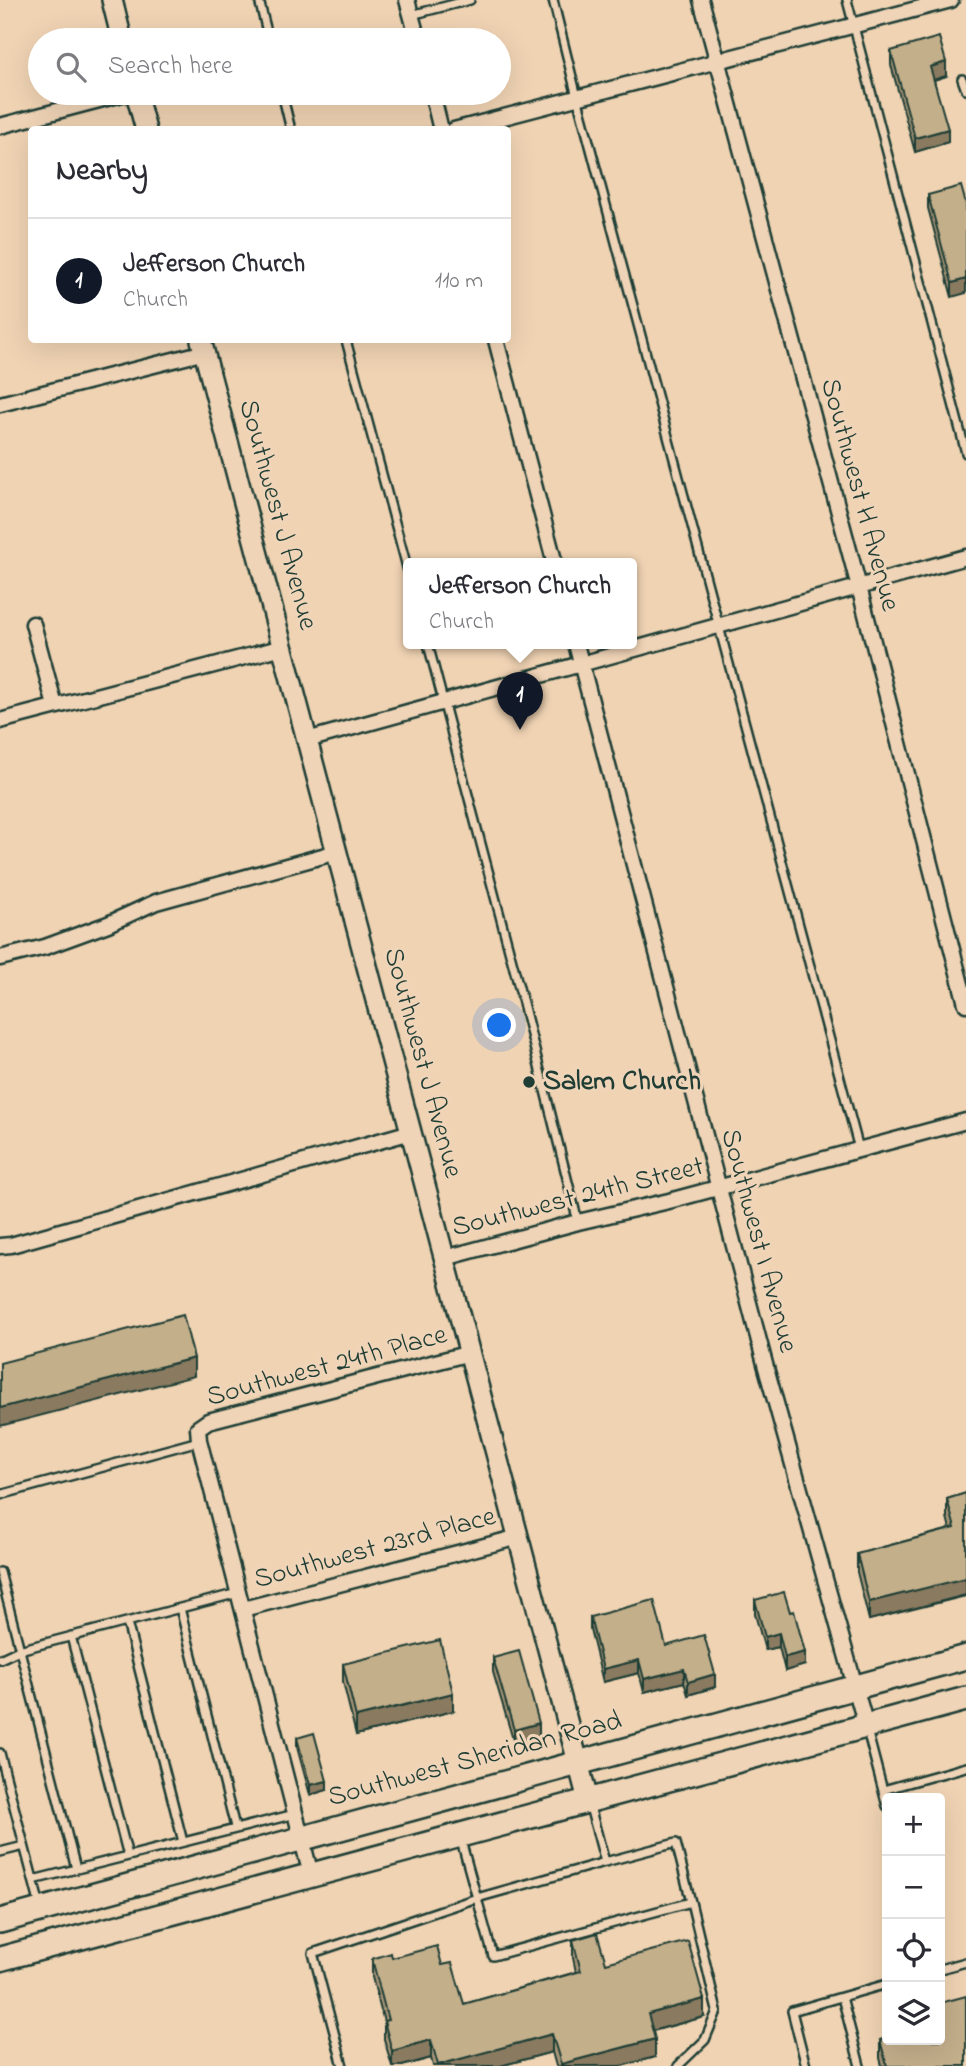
<!DOCTYPE html>
<html lang="en">
<head>
<meta charset="utf-8">
<style>
  body { margin:0; font-family:"Indie Flower",sans-serif; background:#f7f7f7; color:#2b2b33 }
  .controls { position:absolute; right:21px; bottom:21px; display:grid; overflow:hidden; border-radius:7px; box-shadow:0 7px 28px #0002 }
  .controls button { width:63px; height:63px; display:grid; place-items:center; padding:0; border:0; border-bottom:2px solid #e1e1e2; background:#fff; color:#2b2b33; font:35px sans-serif }
  .you { position:absolute; left:500px; top:1026px; width:24px; height:24px; margin:-18px; border:5px solid #fff; border-radius:50%; background:#1a73e8; box-shadow:0 0 0 10px #1a73e833 }
  .badge { display:grid; place-items:center; width:46px; height:46px; border-radius:50%; background:#111827; color:#fff; font-size:23px; font-weight:700 }
  .pin { position:absolute; translate:-50% -58px; filter:drop-shadow(0 2px 4px #0008) }
  .pin::after { content:''; position:absolute; top:37px; width:24px; height:21px; background:inherit; clip-path:polygon(0 0,100% 0,50% 100%) }
  .popup { position:absolute; left:403px; top:558px; width:234px; height:91px; box-sizing:border-box; display:grid; place-content:center; border-radius:7px; background:#fff; filter:drop-shadow(0 2px 5px #0005); font-size:23px; white-space:nowrap; color:#7c7c81 }
  .popup b { font-size:26px; color:#2b2b33 }
  .popup::after { content:''; position:absolute; left:50%; top:100%; margin-left:-14px; border:14px solid transparent; border-top-color:#fff }
  .list { margin:0; padding:0; list-style:none }
  h2 { display:flex; justify-content:space-between; align-items:center; height:91px; margin:0; padding:0 28px; font-size:30px }
  h2 small { font-size:23px; font-weight:400; color:#7c7c81 }
  .list li { display:grid; grid-template-columns:46px 1fr auto; gap:21px; align-items:center; box-sizing:border-box; height:126px; padding:0 28px; border-top:2px solid #e1e1e2 }
  .list b { display:block; font-size:26px; white-space:nowrap }
  .list p { margin:0; font-size:23px; white-space:nowrap; color:#7c7c81 }
  .list em { font-size:23px; font-style:normal; color:#7c7c81 }
  .icon { flex:none; width:38px; height:38px; fill:none; stroke:currentColor; stroke-width:2; stroke-linecap:round; stroke-linejoin:round }
  .map { position:relative; flex:none; width:966px; height:2066px; overflow:hidden }
  .search { position:absolute; background:#fff; box-shadow:0 7px 28px #0002; left:28px; top:28px; width:483px; height:77px; display:flex; align-items:center; gap:18px; box-sizing:border-box; padding:0 24px; border-radius:38px; color:#7c7c81; font-size:26px }
  .panel { position:absolute; background:#fff; box-shadow:0 7px 28px #0002; left:28px; top:126px; width:483px; height:217px; border-radius:7px }
  .map>svg:first-child { display:block }
  .lines { fill:none; stroke-linecap:round; stroke-linejoin:round }
  .service-casing { stroke:#1f3d34; stroke-width:12 }
  .minor-casing { stroke:#1f3d34; stroke-width:19 }
  .tertiary-casing { stroke:#1f3d34; stroke-width:24 }
  .primary-casing { stroke:#1f3d34; stroke-width:28 }
  .service { stroke:#f0d4b7; stroke-width:7 }
  .minor { stroke:#f0d4b7; stroke-width:14 }
  .tertiary { stroke:#f0d4b7; stroke-width:19 }
  .primary { stroke:#f0d4b7; stroke-width:23 }
  .wall { fill:#a99678; stroke:#1f3d34; stroke-width:2 }
  .shaded-wall { fill:#897a61; stroke:#1f3d34; stroke-width:2 }
  .building { fill:#c4af8b; stroke:#1f3d34; stroke-width:2 }
  .poi-dot { fill:#1f3d34; stroke:#f0d4b7; stroke-width:2.5 }
  .labels { text-anchor:middle; dominant-baseline:central; stroke-width:6; stroke-linejoin:round; paint-order:stroke }
  .street-label { font-size:28px; fill:#1f3d34; stroke:#f0d4b7 }
  .poi-label { font-size:28px; font-weight:bold; fill:#1f3d34; stroke:#f0d4b7; text-anchor:start }
</style>
</head>
<body>
<div class="map">
<svg width="966" height="2066" viewBox="0 0 966 2066">
  <rect width="100%" height="100%" fill="#f0d3b3"/>
  <filter id="ink" filterUnits="userSpaceOnUse"><feTurbulence type="fractalNoise" baseFrequency=".0143" numOctaves="2"/><feDisplacementMap in="SourceGraphic" scale="14" xChannelSelector="R" yChannelSelector="G"/><feConvolveMatrix kernelMatrix="1 2 1 2 8 2 1 2 1" color-interpolation-filters="sRGB"/></filter>
  <g filter="url(#ink)">
    <g class="lines">
      <defs>
        <path id="service" d="M 259,0 L 269,40
          M 553,0 L 577,97 L 859,1149
          M 847,0 L 966,453
          M 411,15 L 470,0
          M 962,79 L 966,90
          M 282,93 L 291,130
          M 346,340 L 408,571
          M 428,644 L 521,995 L 578,1222
          M 0,1495 L 199,1441
          M 0,1572 L 76,1869
          M 180,1608 L 235,1827
          M 127,1622 L 183,1842
          M 71,1636 L 128,1856
          M 0,1659 L 19,1650 L 238,1593
          M 867,1730 L 887,1806
          M 0,1753 L 40,1906
          M 883,1790 L 966,1767
          M 589,1803 L 605,1862 L 676,1843 L 691,1902
          M 460,1837 L 493,1956 L 691,1902 L 717,2011 L 705,2040 L 678,2066
          M 0,1852 L 24,1846
          M 33,1880 L 295,1814
          M 940,1969 L 966,1962
          M 842,1997 L 860,2066
          M 343,2066 L 313,1953 L 477,1898 L 605,1862
          M 806,2066 L 792,2011 L 887,1984"/>
        <path id="minor" d="M 407,0 L 418,40
          M 701,0 L 859,587 L 966,1004
          M 432,93 L 441,130
          M 0,126 L 126,93
          M 454,130 L 951,0
          M 496,340 L 555,564
          M 0,404 L 205,352
          M 33,624 L 55,706
          M 576,644 L 765,1364 L 866,1726
          M 0,721 L 283,647
          M 307,740 L 966,557
          M 0,958 L 45,947 L 108,924 L 156,902 L 337,852
          M 0,1246 L 11,1245 L 411,1132
          M 445,1258 L 578,1222 L 669,1201 L 966,1121
          M 243,1609 L 519,1537
          M 311,1875 L 199,1440 L 198,1428 L 208,1421 L 470,1353"/>
        <path id="tertiary" d="M 112,0 L 122,40
          M 136,93 L 146,130
          M 201,340 L 588,1800"/>
        <path id="primary" d="M 0,1921 L 966,1657
          M 0,1959 L 966,1699"/>
      </defs>
      <use href="#service" class="service-casing"/>
      <use href="#minor" class="minor-casing"/>
      <use href="#tertiary" class="tertiary-casing"/>
      <use href="#primary" class="primary-casing"/>
      <use href="#service" class="service"/>
      <use href="#minor" class="minor"/>
      <use href="#tertiary" class="tertiary"/>
      <use href="#primary" class="primary"/>
    </g>
    <path class="wall" d="M 891,51 L 946,76 L 934,80 L 948,142 L 915,152 L 891,65 Z
      M 928,195 L 966,204 L 952,297 L 928,208 Z
      M 966,1493 L 966,1596 L 869,1620 L 857,1572 L 857,1554 L 950,1529 L 947,1517 L 947,1499 Z
      M 755,1600 L 805,1665 L 785,1671 L 779,1647 L 765,1650 L 755,1614 Z
      M 590,1617 L 666,1646 L 715,1687 L 688,1695 L 684,1682 L 644,1692 L 639,1673 L 603,1682 L 590,1629 Z
      M 493,1658 L 539,1736 L 514,1743 L 493,1672 Z
      M 343,1664 L 453,1711 L 356,1735 L 343,1682 Z
      M 297,1738 L 327,1790 L 310,1795 L 297,1747 Z
      M 573,1940 L 606,1963 L 704,2017 L 653,2031 L 655,2057 L 621,2066 L 556,2066 L 552,2052 L 500,2066 L 433,2066 L 431,2058 L 402,2066 L 392,2066 L 384,2039 L 384,2022 L 372,1977 L 372,1959 L 392,1958 L 442,1965 L 464,2004 L 576,1972 L 573,1958 Z
      M 887,2017 L 887,2040 L 966,2066 L 882,2066 L 880,2058 L 880,2040 L 884,2039 L 884,2018 Z"/>
    <path class="shaded-wall" d="M 946,62 L 946,76 L 930,81 L 930,67 Z
      M 948,129 L 948,142 L 915,152 L 915,138 Z
      M 966,279 L 966,293 L 952,297 L 952,283 Z
      M 194,1358 L 194,1376 L 0,1426 L 0,1408 Z
      M 966,1577 L 966,1595 L 869,1620 L 869,1602 Z
      M 779,1633 L 779,1647 L 765,1650 L 765,1637 Z
      M 805,1652 L 805,1665 L 785,1671 L 785,1657 Z
      M 639,1660 L 639,1673 L 603,1682 L 603,1669 Z
      M 684,1669 L 684,1682 L 644,1692 L 644,1679 Z
      M 715,1674 L 715,1687 L 688,1695 L 688,1682 Z
      M 453,1693 L 453,1711 L 356,1735 L 356,1717 Z
      M 539,1723 L 539,1736 L 514,1743 L 514,1730 Z
      M 327,1781 L 327,1790 L 310,1795 L 310,1785 Z
      M 704,1999 L 704,2017 L 648,2032 L 648,2014 Z
      M 552,2034 L 552,2052 L 500,2066 L 438,2066 L 438,2065 Z
      M 655,2039 L 655,2057 L 621,2066 L 561,2066 L 561,2064 Z
      M 431,2040 L 431,2058 L 402,2066 L 392,2066 L 392,2051 Z"/>
    <path class="building" d="M 939,37 L 946,62 L 930,67 L 948,129 L 915,138 L 891,51 Z
      M 961,186 L 966,204 L 966,279 L 952,283 L 928,195 Z
      M 183,1315 L 194,1358 L 0,1408 L 0,1363 Z
      M 966,1493 L 966,1578 L 869,1602 L 857,1554 L 955,1528 L 947,1499 Z
      M 784,1592 L 790,1612 L 794,1611 L 805,1652 L 785,1657 L 779,1633 L 765,1637 L 755,1600 Z
      M 654,1600 L 666,1646 L 704,1635 L 715,1674 L 688,1682 L 684,1669 L 644,1679 L 639,1660 L 603,1669 L 590,1617 Z
      M 440,1640 L 453,1693 L 356,1717 L 343,1664 Z
      M 519,1651 L 539,1723 L 514,1730 L 493,1658 Z
      M 314,1733 L 327,1781 L 310,1785 L 297,1738 Z
      M 597,1933 L 606,1963 L 688,1941 L 704,1999 L 648,2014 L 655,2039 L 561,2064 L 552,2034 L 438,2065 L 431,2040 L 392,2051 L 384,2021 L 388,2020 L 372,1959 L 391,1953 L 392,1958 L 437,1946 L 442,1965 L 452,1963 L 464,2004 L 581,1971 L 573,1940 Z
      M 966,1996 L 966,2066 L 887,2066 L 880,2040 L 887,2038 L 887,2040 L 940,2040 L 940,2003 Z
      M 887,2017 L 887,2032 L 884,2018 Z"/>
  </g>
  <circle class="poi-dot" cx="529" cy="1082" r="7"/>
  <g class="labels">
    <g class="street-label">
      <text transform="translate(859 495) rotate(75)">Southwest H Avenue</text>
      <text transform="translate(277 515) rotate(75)">Southwest J Avenue</text>
      <text transform="translate(422 1063) rotate(75)">Southwest J Avenue</text>
      <text transform="translate(578 1198) rotate(-14)">Southwest 24th Street</text>
      <text transform="translate(758 1241) rotate(75)">Southwest I Avenue</text>
      <text transform="translate(327 1367) rotate(-15)">Southwest 24th Place</text>
      <text transform="translate(375 1549) rotate(-15)">Southwest 23rd Place</text>
      <text transform="translate(475 1760) rotate(-15)">Southwest Sheridan Road</text>
    </g>
    <g class="poi-label">
      <text x="543" y="1082">Salem Church</text>
    </g>
  </g>
</svg>
<div class="controls">
<button>+</button>
<button>−</button>
<button><svg class="icon" aria-label="locate" viewBox="0 0 24 24"><circle cx="12" cy="12" r="6"/><path d="M12 2v4M12 18v4M2 12h4M18 12h4"/></svg></button>
<button><svg class="icon" aria-label="layers" viewBox="0 0 24 24"><path d="M12 4l9 5-9 5-9-5zM3 14l9 5 9-5"/></svg></button>
</div>
<div class="you"></div>
<div class="pin badge" style="left:520px;top:730px">1</div>
<div class="popup"><b>Jefferson Church</b>Church</div>
<div class="search"><svg class="icon" aria-label="search" viewBox="0 0 24 24"><circle cx="10" cy="10" r="6"/><path d="M15 15l6 6"/></svg>Search here</div>
<section class="panel">
<h2>Nearby<small></small></h2>
<ul class="list">
<li><span class="badge">1</span><div><b>Jefferson Church</b><p>Church</p></div><em>110 m</em></li>
</ul>
</section>
</div>
</body>
</html>
